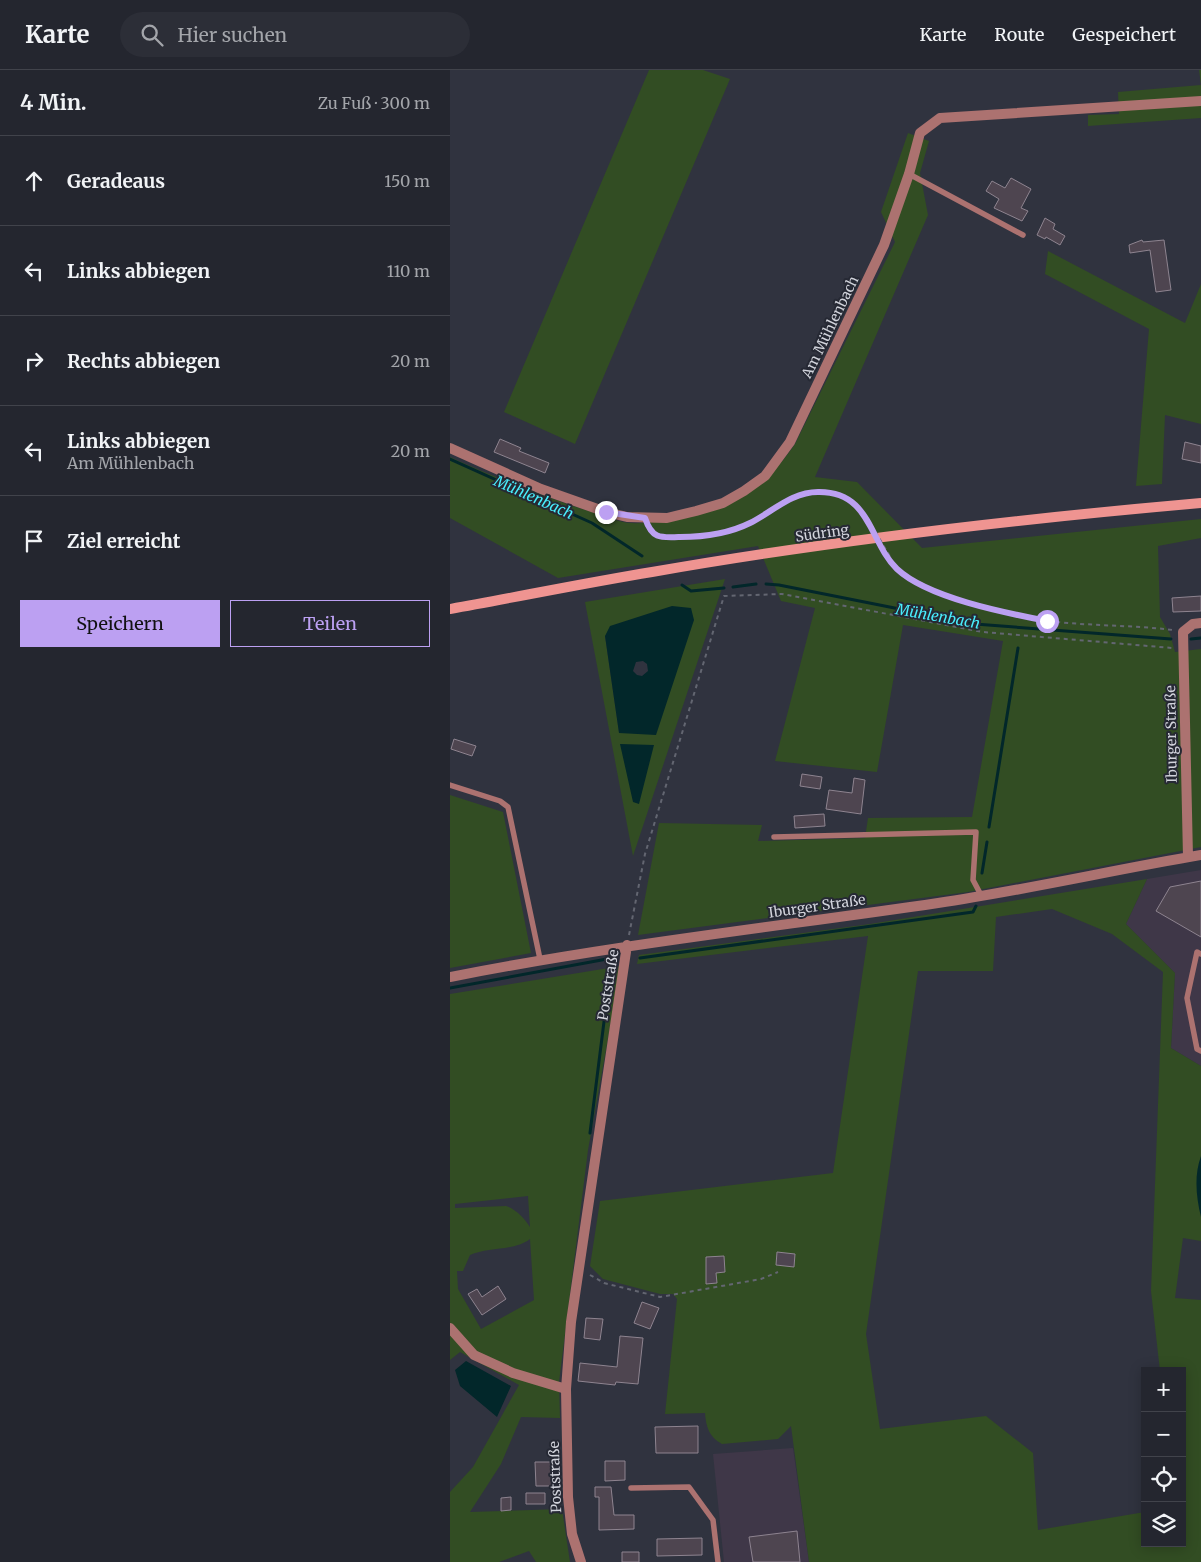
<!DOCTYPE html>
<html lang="de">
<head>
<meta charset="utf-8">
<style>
  body { margin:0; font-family:Merriweather,serif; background:#2c2e37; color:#f1f3f6 }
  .controls { position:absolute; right:15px; bottom:15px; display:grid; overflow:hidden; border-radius:0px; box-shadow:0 2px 12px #0003 }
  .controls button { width:45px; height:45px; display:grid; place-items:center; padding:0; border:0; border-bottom:1px solid #41434b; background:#24262f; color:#f1f3f6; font:25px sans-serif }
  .stop { position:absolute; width:15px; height:15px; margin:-11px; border:4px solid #bca0f2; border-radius:50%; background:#fff }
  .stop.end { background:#bca0f2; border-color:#fff; box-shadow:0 1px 5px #0008 }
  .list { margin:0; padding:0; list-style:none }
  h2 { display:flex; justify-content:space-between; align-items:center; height:65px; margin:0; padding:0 20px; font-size:21px }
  h2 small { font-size:16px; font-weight:400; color:#a3a5aa }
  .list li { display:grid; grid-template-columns:32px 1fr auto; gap:15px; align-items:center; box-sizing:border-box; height:90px; padding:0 20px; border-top:1px solid #41434b }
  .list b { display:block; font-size:19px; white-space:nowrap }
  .list p { margin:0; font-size:16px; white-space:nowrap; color:#a3a5aa }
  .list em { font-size:16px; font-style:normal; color:#a3a5aa }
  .actions { display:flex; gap:10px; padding:15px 20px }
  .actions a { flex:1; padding:11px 0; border:1px solid #bca0f2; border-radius:0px; text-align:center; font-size:18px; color:#bca0f2 }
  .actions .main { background:#bca0f2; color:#111 }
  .icon { flex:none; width:28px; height:28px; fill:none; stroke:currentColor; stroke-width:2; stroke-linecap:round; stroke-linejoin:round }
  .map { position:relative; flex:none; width:751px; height:1492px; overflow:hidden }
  header { display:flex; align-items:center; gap:30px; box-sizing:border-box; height:70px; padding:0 25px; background:#24262f; border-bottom:1px solid #41434b }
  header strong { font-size:24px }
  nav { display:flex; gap:28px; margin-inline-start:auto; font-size:18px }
  .search { width:350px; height:45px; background:#2c2e37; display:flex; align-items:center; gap:12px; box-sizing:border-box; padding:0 18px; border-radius:28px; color:#a3a5aa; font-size:19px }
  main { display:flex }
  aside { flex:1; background:#24262f }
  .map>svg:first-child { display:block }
  .industrial { fill:#3f3748 }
  .green { fill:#324d23; fill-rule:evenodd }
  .water { fill:#02272a; fill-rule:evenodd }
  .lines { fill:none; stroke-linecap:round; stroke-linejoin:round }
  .stream { stroke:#02272a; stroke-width:3 }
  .building { fill:#4e4550; stroke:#8e8490 }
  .path { stroke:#636671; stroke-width:2; stroke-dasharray:4 4; stroke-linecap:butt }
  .service { stroke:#ac7270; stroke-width:5.5 }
  .minor { stroke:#ac7270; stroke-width:10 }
  .secondary { stroke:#ef9491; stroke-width:10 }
  .path-bridge { stroke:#636671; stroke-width:2; stroke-dasharray:4 4; stroke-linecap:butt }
  .route { stroke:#bca0f2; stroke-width:6 }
  .labels { text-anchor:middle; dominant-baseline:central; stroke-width:4; stroke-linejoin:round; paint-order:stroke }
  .street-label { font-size:14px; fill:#d2d4dc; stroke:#262934 }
  .water-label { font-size:15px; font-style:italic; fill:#49edfc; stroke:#262934 }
</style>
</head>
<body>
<header>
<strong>Karte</strong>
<div class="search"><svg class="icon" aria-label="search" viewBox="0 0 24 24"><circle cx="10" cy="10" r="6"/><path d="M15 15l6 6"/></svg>Hier suchen</div>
<nav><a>Karte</a><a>Route</a><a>Gespeichert</a></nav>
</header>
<main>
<aside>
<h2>4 Min.<small>Zu Fuß · 300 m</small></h2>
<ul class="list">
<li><svg class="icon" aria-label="ahead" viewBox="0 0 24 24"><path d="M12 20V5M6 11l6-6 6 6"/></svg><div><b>Geradeaus</b></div><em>150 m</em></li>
<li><svg class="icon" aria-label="left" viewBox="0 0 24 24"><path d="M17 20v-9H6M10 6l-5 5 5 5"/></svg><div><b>Links abbiegen</b></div><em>110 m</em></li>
<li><svg class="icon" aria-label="right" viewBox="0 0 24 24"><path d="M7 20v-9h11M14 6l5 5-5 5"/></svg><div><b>Rechts abbiegen</b></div><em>20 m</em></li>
<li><svg class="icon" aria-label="left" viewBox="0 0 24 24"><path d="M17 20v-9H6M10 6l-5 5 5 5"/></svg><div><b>Links abbiegen</b><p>Am Mühlenbach</p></div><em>20 m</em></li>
<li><svg class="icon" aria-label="arrive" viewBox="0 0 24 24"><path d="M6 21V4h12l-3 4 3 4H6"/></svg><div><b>Ziel erreicht</b></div></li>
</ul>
<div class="actions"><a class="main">Speichern</a><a>Teilen</a></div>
</aside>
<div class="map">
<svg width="751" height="1492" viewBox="0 0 751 1492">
  <rect width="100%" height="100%" fill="#30333f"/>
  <path class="industrial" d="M 751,800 L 751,996 L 721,978 L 725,903 L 676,854 L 697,809 Z
    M 343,1378 L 359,1492 L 274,1492 L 263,1384 Z"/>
  <path class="green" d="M 199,0 L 253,0 L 280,9 L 125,374 L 54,342 Z
    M 749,0 L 751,0 L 751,48 L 638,56 L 638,45 L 669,44 L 668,22 L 751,15 Z
    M 458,63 L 479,71 L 470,103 L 478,145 L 365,407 L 407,412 L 472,478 L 751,449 L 751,468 L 708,476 L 710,547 L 720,564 L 725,582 L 751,579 L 751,777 L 518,822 L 188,865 L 209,753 L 312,755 L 308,771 L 415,768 L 418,748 L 522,747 L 553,571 L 453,555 L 427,702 L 325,691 L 365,538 L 331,531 L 308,476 L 108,508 L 0,448 L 0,387 C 47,408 93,427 142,442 C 154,445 169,453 182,453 C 193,454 205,451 216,450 C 274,444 312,422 345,374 L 445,172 L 431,142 Z
    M 598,181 L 735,253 L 751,214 L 751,354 L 715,345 L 712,414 L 686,416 L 699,259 L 595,204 Z
    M 275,509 L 183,786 L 135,532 ZM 244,550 L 169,662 L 155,566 Z
    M 0,725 L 53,742 L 81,883 L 0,898 Z
    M 697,809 L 676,854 L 725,903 L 721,978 L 751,996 L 751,1171 L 733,1168 L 725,1228 L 751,1230 L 751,1492 L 359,1492 L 341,1356 L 328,1369 L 272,1374 C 259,1367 256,1357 255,1343 L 215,1344 L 227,1229 L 223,1224 L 210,1224 L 153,1209 L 140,1196 L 150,1131 L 383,1103 L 418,866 L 187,894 L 189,885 L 420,854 ZM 602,839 L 662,864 L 713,902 L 701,1221 L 710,1301 L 732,1301 L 732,1473 L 695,1473 L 695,1442 L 588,1460 L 583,1383 L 536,1346 L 430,1359 L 416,1264 L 468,901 L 543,901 L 546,847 Z
    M 171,896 L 138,1080 L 109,1312 L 110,1348 L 71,1347 L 51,1394 L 20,1442 L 112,1439 L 120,1492 L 86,1492 L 79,1481 L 49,1492 L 0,1492 L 0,1422 L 23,1397 L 69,1315 L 10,1282 L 0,1290 L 0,924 ZM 78,1126 L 80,1157 C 75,1149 66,1139 56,1136 L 5,1138 L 5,1134 ZM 80,1169 L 84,1230 L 31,1259 L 8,1219 L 7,1201 L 13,1201 L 20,1185 C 38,1177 65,1181 80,1169 Z"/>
  <path class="water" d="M 222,536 L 241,538 L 244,550 L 206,665 L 169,663 L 155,566 L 160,556 ZM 193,591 L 197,594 L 198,601 L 192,606 L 187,605 L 183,601 L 186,592 Z
    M 170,674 L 204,675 L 189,734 L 183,732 Z
    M 751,1086 L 751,1147 C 746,1127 744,1105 751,1086 Z
    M 16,1291 L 61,1316 L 47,1347 L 10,1316 L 5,1300 Z"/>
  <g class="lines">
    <path class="stream" d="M 0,389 L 142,453 L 192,486
      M 316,514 L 329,515 L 525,554 L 721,569
      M 232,515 L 241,521 L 274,518
      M 283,517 L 306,514
      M 741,569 L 751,568
      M 539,757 L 568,578
      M 532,803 L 537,772
      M 190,888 L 523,842 L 526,836
      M 0,918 L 157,889
      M 140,1063 L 160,904"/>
  </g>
  <path class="building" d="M 561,108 L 581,119 L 571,138 L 578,141 L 572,151 L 544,138 L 549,129 L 536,121 L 542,111 L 555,118 Z
    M 595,148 L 605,154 L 603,159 L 615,166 L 610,175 L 596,167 L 595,169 L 587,165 Z
    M 692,170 L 693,172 L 714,170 L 721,220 L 706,222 L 700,180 L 680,183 L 679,175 Z
    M 50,369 L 71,378 L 69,381 L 99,393 L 95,403 L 44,382 Z
    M 735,372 L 751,376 L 751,393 L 732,389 Z
    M 751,526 L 751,541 L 723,542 L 722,528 Z
    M 4,669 L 26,676 L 22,686 L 1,679 Z
    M 352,704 L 372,707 L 370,719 L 350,716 Z
    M 404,708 L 415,710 L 411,744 L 376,739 L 379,720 L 402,723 Z
    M 374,744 L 375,756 L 345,758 L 344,746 Z
    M 751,811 L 751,867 L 706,841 L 720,817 Z
    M 327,1182 L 345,1184 L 344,1197 L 326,1195 Z
    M 274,1186 L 275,1202 L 266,1203 L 267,1213 L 256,1214 L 256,1187 Z
    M 48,1216 L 56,1229 L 32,1245 L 18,1224 L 27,1219 L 32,1227 Z
    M 192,1232 L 209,1238 L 200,1259 L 184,1253 Z
    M 136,1248 L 153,1249 L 150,1270 L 134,1268 Z
    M 170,1266 L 193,1268 L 188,1314 L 166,1312 L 165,1315 L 128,1311 L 130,1293 L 167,1297 Z
    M 248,1356 L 248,1383 L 206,1383 L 205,1357 Z
    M 155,1391 L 175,1391 L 175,1410 L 155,1411 Z
    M 85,1392 L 101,1392 L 102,1416 L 86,1416 Z
    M 145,1417 L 161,1417 L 164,1445 L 184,1445 L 184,1459 L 149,1460 L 149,1427 L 145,1427 Z
    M 76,1423 L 95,1423 L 95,1434 L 76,1434 Z
    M 61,1427 L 61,1440 L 51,1441 L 51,1428 Z
    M 347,1461 L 350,1492 L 303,1492 L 299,1467 Z
    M 252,1468 L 252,1485 L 207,1486 L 207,1469 Z
    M 172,1482 L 189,1482 L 189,1492 L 172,1492 Z"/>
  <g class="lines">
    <path class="path" d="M 198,459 C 207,469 217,468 229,467 C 253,467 275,464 296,455 C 337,438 361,400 407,436
      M 448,500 C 492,528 546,545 598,551 C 639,556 682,555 723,560
      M 179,865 L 195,784 L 274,526 L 332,524 L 533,562 L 722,578
      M 140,1205 L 154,1213 L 210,1227 L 311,1209 L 328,1202"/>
    <path class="service" d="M 459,104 L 573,165
      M 0,715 L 50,731 L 58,737 L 90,889
      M 324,767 L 526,762 L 523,810 L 531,825
      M 751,884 L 747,882 L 737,928 L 747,979 L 751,981
      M 181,1418 L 239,1417 L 263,1450 L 268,1492"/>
    <path class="minor" d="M 0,378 L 91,419 L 156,442 L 177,447 L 217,448 L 246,441 L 273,433 L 294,421 L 315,406 L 340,372 L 434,175 L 459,104 L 470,63 L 490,48 L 751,31
      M 738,787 L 733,562 L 743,554 L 751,553
      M 0,907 C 162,875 325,857 488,833 C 576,820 663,800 751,785
      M 0,1258 L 24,1285 L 63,1303 L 116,1319
      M 131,1492 L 122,1464 L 118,1427 L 116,1319 L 121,1252 L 177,875"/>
    <path class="secondary" d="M 0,539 C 67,527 135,513 202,502 C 384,470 568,449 751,433"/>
    <path class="path-bridge" d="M 407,436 L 416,446 L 448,500"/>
  </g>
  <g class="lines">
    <path class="route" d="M 156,442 L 195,448 C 202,469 210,468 230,467 C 253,467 278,464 300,453 C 322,442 342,422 368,422 C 421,421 419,472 447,499 C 478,528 556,543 597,551"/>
  </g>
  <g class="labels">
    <g class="street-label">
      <text transform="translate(380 257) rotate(-64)">Am Mühlenbach</text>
      <text transform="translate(372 463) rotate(-8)">Südring</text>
      <text transform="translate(721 664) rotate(-91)">Iburger Straße</text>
      <text transform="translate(367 836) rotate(-8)">Iburger Straße</text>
      <text transform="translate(158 915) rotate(-81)">Poststraße</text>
      <text transform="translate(105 1407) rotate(-92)">Poststraße</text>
    </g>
    <g class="water-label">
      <text transform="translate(84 427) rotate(24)">Mühlenbach</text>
      <text transform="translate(488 546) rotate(10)">Mühlenbach</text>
    </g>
  </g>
</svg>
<div class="controls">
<button>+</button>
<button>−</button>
<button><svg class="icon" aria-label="locate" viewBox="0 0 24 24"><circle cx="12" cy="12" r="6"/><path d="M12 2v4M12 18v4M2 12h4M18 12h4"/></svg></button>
<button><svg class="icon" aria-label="layers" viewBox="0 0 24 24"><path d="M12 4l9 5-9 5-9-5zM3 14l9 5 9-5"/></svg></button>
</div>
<div class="stop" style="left:597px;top:551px"></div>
<div class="stop end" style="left:156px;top:442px"></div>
</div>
</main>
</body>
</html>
